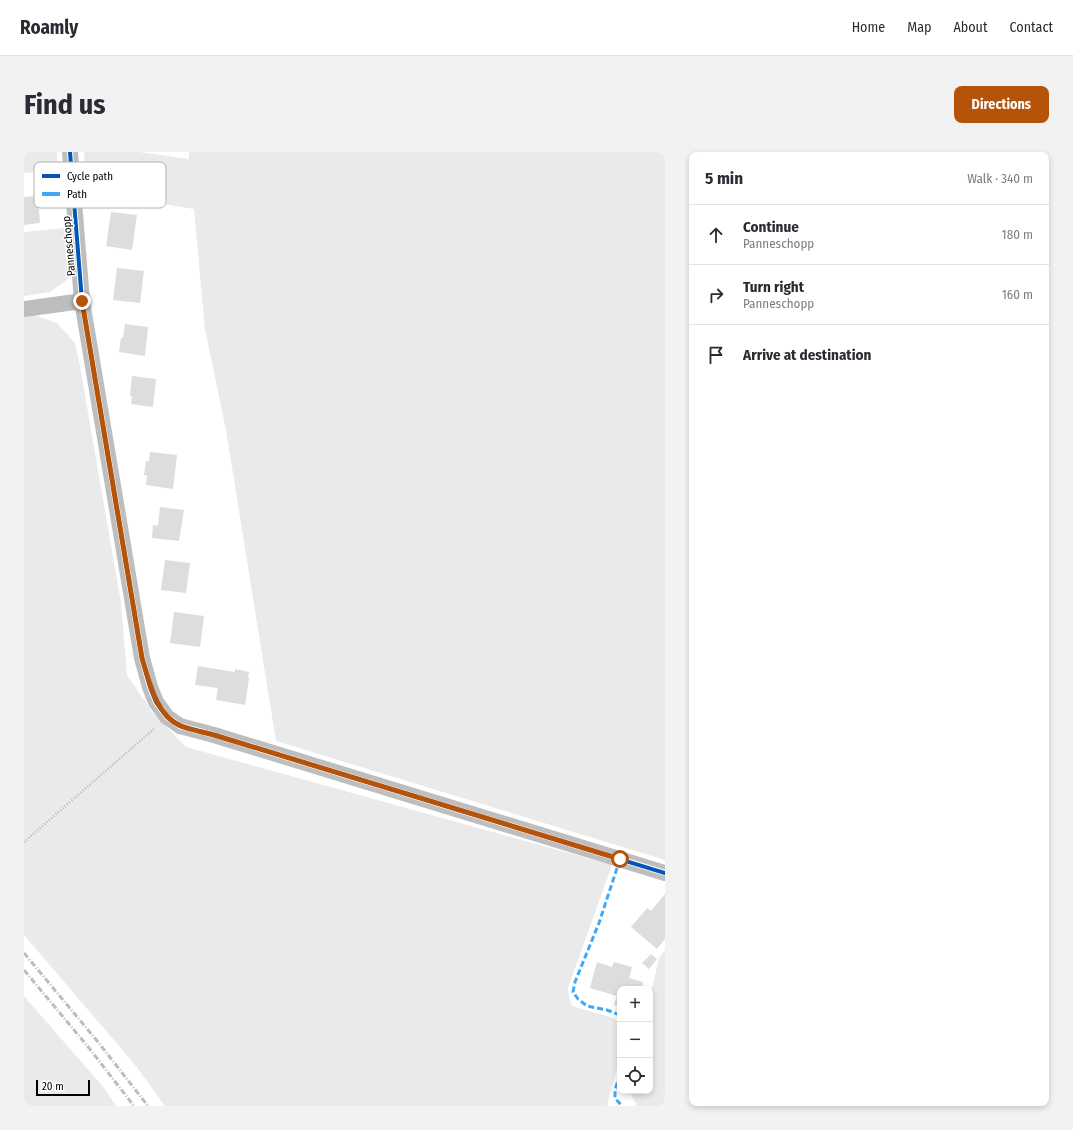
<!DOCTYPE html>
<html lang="en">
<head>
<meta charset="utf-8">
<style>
  body { margin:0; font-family:"Fira Sans Condensed",sans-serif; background:#f2f2f3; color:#2b2b33 }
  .controls { position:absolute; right:12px; bottom:12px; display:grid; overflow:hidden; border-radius:8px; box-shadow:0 2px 6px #0003 }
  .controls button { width:36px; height:36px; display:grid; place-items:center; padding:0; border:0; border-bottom:1px solid #e1e1e2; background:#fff; color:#2b2b33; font:20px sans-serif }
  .scale { position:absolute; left:12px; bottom:10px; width:54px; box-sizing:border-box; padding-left:4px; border:2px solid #000; border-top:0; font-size:11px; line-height:14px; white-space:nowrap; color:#000; -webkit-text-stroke:3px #fff; paint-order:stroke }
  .stop { position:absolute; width:12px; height:12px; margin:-9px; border:3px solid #b45309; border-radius:50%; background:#fff }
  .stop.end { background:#b45309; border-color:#fff; box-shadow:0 1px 4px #0008 }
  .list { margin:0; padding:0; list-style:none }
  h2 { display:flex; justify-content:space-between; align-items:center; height:52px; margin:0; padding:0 16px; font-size:17px }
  h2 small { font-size:13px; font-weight:400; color:#7c7c81 }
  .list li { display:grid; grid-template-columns:26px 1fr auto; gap:12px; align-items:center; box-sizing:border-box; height:60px; padding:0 16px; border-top:1px solid #e1e1e2 }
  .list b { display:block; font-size:15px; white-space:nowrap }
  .list p { margin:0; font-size:13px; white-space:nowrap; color:#7c7c81 }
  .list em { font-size:13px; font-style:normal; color:#7c7c81 }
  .icon { flex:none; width:22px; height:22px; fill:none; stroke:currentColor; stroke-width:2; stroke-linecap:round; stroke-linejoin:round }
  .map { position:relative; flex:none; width:641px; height:954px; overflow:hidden; border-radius:8px }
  header { display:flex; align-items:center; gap:24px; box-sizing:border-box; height:56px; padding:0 20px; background:#fff; border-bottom:1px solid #e1e1e2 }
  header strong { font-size:19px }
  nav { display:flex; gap:22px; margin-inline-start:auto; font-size:14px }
  .intro { display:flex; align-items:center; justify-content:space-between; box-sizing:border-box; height:96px; padding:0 24px }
  h1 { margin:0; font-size:28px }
  .button { padding:10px 18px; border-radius:8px; background:#b45309; color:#fff; font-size:14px; font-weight:700 }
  main { display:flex; gap:24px; padding:0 24px }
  aside { flex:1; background:#fff; border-radius:8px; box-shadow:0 2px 6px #0003 }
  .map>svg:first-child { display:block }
  .green { fill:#eaeaea }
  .building { fill:#ddd }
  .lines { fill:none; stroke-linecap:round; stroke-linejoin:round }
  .path { stroke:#b8b8b8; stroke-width:2.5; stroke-dasharray:1 2; stroke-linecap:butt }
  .street { stroke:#bebebe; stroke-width:16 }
  .rail { stroke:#bdbdbd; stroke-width:3; stroke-dasharray:6 2 1 2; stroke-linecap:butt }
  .quiet { stroke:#3fa9f5; stroke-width:3; stroke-dasharray:6 3; stroke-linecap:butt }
  .cycleway-casing { stroke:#fff; stroke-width:6 }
  .cycleway { stroke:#0057b8; stroke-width:4 }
  .route { stroke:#b45309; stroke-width:5 }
  .labels { text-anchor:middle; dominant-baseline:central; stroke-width:3; stroke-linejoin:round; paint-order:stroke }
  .street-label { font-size:11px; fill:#000; stroke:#fff }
  .key { fill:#fff; stroke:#b2b2b2; stroke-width:1 }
  .key-label { font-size:11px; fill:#000 }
</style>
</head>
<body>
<header>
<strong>Roamly</strong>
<nav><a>Home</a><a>Map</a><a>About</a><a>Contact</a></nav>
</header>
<div class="intro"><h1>Find us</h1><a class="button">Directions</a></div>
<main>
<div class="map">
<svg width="641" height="954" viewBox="0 0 641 954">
  <rect width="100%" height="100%" fill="#fff"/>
  <path class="green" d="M 0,0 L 33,0 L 34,18 L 0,21 Z
    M 60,0 L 115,0 L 165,7 L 165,0 L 641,0 L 641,708 L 252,589 L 202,278 L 181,177 L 170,57 L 62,40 Z
    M 40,76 L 44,127 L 26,140 L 0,144 L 0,80 Z
    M 7,162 L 33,171 L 51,191 L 56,214 L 97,451 L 103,523 L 129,561 L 162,595 L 588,713 L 544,836 L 545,845 L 548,854 L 590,866 L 596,874 L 596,906 L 583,953 L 585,954 L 141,954 L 112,914 L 0,783 L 0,163 Z
    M 641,798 L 641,954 L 613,954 L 605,939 L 626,939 L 626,845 L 635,806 Z
    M 0,844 L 81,937 L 92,954 L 0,954 Z"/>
  <path class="building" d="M 14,44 L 16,71 L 0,73 L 0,45 Z
    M 87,60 L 113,63 L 108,98 L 82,94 Z
    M 93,116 L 120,119 L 116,151 L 89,148 Z
    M 101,172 L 124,175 L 121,204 L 95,200 L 97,186 L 99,186 Z
    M 108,224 L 132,227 L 129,255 L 107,252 L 108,244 L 106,244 Z
    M 126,300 L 153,303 L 149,337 L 122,333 L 123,323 L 120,323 L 122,309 L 125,309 Z
    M 136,355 L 160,358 L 155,389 L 128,386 L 129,373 L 134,374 Z
    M 141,408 L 166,411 L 162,441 L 137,438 Z
    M 150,460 L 180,464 L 176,495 L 146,491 Z
    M 174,514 L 211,520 L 211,517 L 225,520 L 224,526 L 225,526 L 221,553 L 192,548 L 194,536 L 171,533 Z
    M 641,742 L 641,787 L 633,797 L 607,775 L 623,756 L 627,759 Z
    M 627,802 L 633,807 L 625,817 L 618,811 Z
    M 573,810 L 588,815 L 590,810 L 608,815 L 605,826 L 619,830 L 617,837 L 596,837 L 596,855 L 590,853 L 593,844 L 566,836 Z"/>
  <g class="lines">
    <path class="path" d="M 0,690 L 131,576"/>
    <path class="street" d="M 46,0 L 58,149 L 118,506 L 126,535 L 132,550 L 143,565 L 156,574 L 190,583 L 641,721
      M 0,157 L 58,149"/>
    <path class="rail" d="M 0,801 L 74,890 L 124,954
      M 0,818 L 65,896 L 110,954"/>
    <path class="quiet" d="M 596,863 L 583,858 L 563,854 L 554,847 L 549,840 L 551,830 L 575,771 L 596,707
      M 596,922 L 591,938 L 591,946 L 598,954"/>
    <defs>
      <path id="cycleway" d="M 46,0 L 58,149 L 118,506 L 126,535 L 132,550 L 143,565 L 156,574 L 190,583 L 641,721"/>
    </defs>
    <use href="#cycleway" class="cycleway-casing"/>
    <use href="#cycleway" class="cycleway"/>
  </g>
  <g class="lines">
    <path class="route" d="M 58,149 L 118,506 C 125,529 132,564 157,574 C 167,578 179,580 190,583 L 596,707"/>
  </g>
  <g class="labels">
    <g class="street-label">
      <text transform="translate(45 94) rotate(-95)">Panneschopp</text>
    </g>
  </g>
  <rect x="10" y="10" width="132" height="46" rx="6" class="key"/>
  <rect x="18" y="22" width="18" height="4" fill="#0057b8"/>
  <rect x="18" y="40" width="18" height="4" fill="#3fa9f5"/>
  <g class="key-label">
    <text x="43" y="28">Cycle path</text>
    <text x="43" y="46">Path</text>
  </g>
</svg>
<div class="controls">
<button>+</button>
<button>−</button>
<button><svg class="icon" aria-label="locate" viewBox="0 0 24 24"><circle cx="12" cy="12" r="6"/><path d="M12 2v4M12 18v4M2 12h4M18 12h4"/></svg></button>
</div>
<div class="scale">20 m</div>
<div class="stop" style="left:596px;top:707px"></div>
<div class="stop end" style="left:58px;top:149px"></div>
</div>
<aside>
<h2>5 min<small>Walk · 340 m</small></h2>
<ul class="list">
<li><svg class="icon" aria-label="ahead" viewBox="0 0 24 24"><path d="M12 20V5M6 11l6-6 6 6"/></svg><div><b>Continue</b><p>Panneschopp</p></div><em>180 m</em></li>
<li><svg class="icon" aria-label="right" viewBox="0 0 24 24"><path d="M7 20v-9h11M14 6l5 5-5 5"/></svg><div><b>Turn right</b><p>Panneschopp</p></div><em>160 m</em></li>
<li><svg class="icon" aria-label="arrive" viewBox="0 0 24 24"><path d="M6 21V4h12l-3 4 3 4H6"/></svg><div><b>Arrive at destination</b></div></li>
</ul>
</aside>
</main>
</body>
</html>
